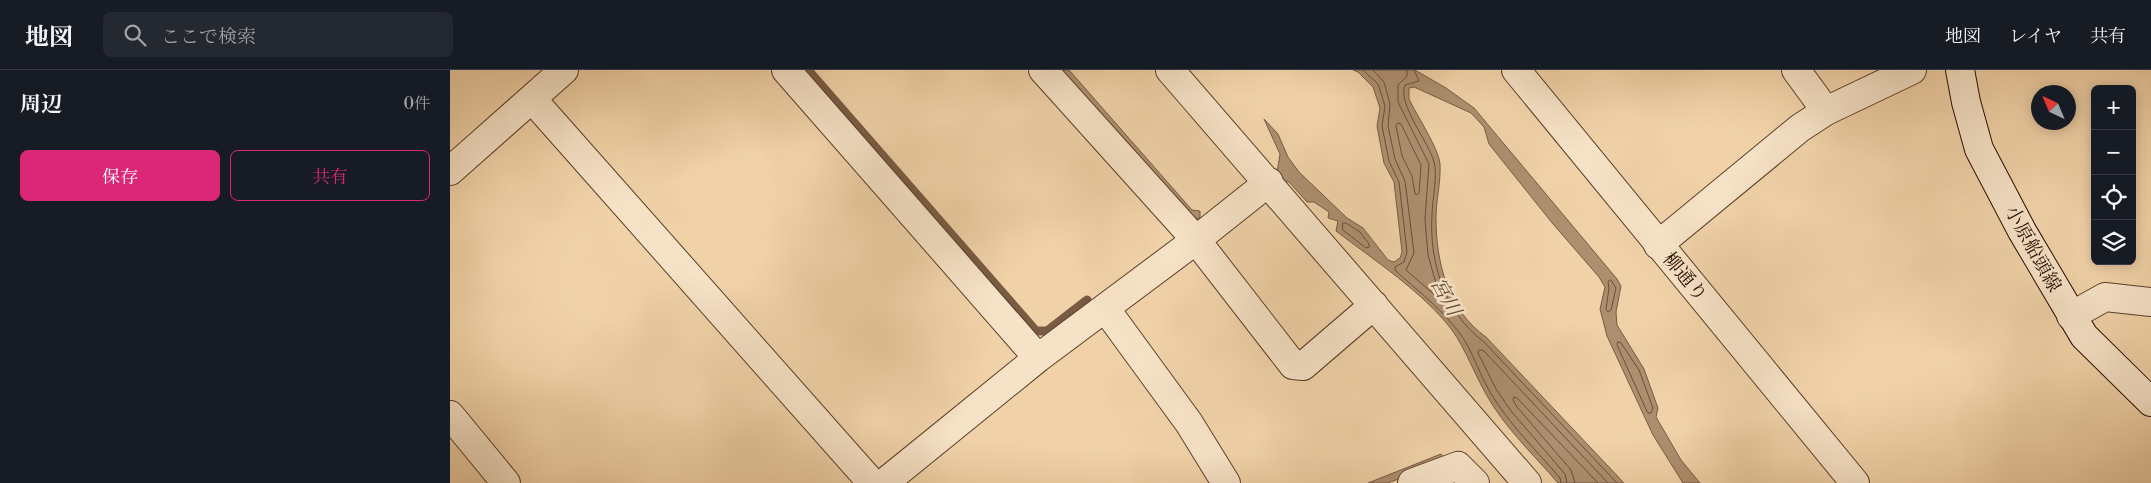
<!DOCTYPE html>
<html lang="ja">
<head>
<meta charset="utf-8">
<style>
  body { margin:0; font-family:"Libre Bodoni","Noto Serif JP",serif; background:#242831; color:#f1f3f6 }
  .controls { position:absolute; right:15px; top:15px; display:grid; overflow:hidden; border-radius:8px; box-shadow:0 2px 12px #0003 }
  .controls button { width:45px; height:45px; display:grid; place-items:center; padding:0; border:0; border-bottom:1px solid #363941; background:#171b24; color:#f1f3f6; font:25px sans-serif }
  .compass { position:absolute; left:1581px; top:15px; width:45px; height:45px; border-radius:50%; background:#171b24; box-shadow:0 2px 12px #0003; rotate:316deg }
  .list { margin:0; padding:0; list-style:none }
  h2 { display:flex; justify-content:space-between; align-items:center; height:65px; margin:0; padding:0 20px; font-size:21px }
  h2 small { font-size:16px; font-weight:400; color:#9ea1a6 }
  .actions { display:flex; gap:10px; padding:15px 20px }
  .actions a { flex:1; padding:11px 0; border:1px solid #db2777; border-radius:8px; text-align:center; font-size:18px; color:#db2777 }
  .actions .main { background:#db2777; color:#fff }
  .icon { flex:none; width:28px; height:28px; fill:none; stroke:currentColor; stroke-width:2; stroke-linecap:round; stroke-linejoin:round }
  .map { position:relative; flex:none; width:1701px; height:413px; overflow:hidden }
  header { display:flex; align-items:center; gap:30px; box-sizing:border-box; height:70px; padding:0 25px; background:#171b24; border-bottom:1px solid #363941 }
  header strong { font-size:24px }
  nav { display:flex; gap:28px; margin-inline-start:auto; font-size:18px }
  .search { width:350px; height:45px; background:#242831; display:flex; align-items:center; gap:12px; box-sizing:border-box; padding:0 18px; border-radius:8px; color:#9ea1a6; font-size:19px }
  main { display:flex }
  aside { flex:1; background:#171b24 }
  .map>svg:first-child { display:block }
  .water { fill:#ad8f6f; stroke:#795b43 }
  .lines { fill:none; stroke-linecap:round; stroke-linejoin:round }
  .shore { stroke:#6c4e38; stroke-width:1 }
  .stream { stroke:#795b43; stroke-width:9 }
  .minor-casing { stroke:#5c3e2a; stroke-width:30 }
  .tertiary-casing { stroke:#5c3e2a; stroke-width:30 }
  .secondary-casing { stroke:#2a0d00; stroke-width:30 }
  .minor { stroke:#f6e2c6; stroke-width:28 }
  .tertiary { stroke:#f6e2c6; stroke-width:28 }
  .secondary { stroke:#f6e2c6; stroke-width:28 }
  .labels { text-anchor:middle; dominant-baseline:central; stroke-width:5; stroke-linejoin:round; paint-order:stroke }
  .street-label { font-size:19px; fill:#2a0d00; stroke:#f6e2c6 }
  .water-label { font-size:20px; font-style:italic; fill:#654832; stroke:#f6e2c6 }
</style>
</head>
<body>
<header>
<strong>地図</strong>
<div class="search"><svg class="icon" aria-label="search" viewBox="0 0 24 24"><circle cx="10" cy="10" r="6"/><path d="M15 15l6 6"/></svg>ここで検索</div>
<nav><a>地図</a><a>レイヤ</a><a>共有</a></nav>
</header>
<main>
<aside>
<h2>周辺<small>0件</small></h2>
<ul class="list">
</ul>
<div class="actions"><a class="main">保存</a><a>共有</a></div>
</aside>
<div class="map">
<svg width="1701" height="413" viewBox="0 0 1701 413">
  <rect width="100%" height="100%" fill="#f1d2a8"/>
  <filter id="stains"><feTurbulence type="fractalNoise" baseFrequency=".004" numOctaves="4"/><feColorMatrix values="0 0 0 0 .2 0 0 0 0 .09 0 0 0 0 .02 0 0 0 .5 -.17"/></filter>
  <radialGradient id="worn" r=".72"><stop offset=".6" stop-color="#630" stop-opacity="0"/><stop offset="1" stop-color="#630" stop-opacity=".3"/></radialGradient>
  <path class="water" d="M 610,0 L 619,0 L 742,140 L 750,141 L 750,149 L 740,147 Z
    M 903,0 L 965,0 L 996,18 L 1024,38 L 1167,209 L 1171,216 L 1166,242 L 1167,255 L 1194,299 L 1208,338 L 1206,347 L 1231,390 L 1250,413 L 1233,413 L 1203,365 L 1157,266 L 1150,239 L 1155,217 L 1149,207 L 1103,154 L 1039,74 L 1034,57 L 1021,43 L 964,17 L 959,18 L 959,29 C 966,44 989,79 990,94 C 991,112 986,130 986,148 C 986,193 998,240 1036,267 L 1174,413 L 1108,413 C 1084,385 1054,357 1036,324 C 1024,303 1016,280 1002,260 C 973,222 924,190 886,161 L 888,151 L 878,148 L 879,142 L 864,132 L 857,132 L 839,112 L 835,111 L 827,102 L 830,84 L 814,49 L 828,64 L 838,87 L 849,102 L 897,148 L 913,158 L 938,190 L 944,192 L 950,188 L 952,182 L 944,112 L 934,93 L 927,56 L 930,38 L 923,17 L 908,2 Z
    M 991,384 L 1006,403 L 987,394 L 938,413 L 918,413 Z"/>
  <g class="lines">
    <path class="shore" d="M 913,0 L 928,14 L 935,36 L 932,56 L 939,91 L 949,112 L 957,182 L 954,192 L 945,197 L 945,200 C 964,218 986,234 1003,255 C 1021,274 1027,300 1040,322 C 1058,353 1086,380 1110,408 L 1111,413
      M 923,0 L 934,12 L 940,34 L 938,56 L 945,89 L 955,111 L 964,183 L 956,200 L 987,227 L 989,224 L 978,185 L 975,149 L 979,94 L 948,32 L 948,15 L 957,6 L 957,0
      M 964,0 L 969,11 L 955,15 C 947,34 979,72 984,92 C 988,105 982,131 982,145 C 979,192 995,243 1033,271 L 1167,413
      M 948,53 L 951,54 L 971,95 L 969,123 L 967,125 L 965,124 L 962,106 L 952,86 L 946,56 Z
      M 893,153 L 896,153 L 910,162 L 919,174 L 919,177 L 916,178 L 893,160 Z
      M 1161,210 L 1166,218 L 1161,240 L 1158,242 L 1156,239 L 1159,218 L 1158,212 Z
      M 1168,272 L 1171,273 L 1189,300 L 1203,338 L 1201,343 L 1198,343 L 1195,337 L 1167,275 Z
      M 1117,413 L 1115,404 L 1061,341 L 1046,319 L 1028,283 L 1029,280 L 1033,280 L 1158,413
      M 1125,413 L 1121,400 L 1067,337 L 1063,330 L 1064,327 L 1067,328 L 1148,413"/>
    <path class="stream" d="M 358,0 L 586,261 L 597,261 L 637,230"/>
    <defs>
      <path id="minor" d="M 336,0 L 588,288
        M 720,0 L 1077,413
        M 1346,0 L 1376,41
        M 82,29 L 422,413
        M 0,101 L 114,0
        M 819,112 L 746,170 L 843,295 L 853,296 L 924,235
        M 1208,175 L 1350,58 L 1376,41 L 1462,0
        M 655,238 L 739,353 L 776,413
        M 1621,246 L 1655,227 L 1701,232
        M 0,345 L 56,413
        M 434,413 L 588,288 L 746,170 L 593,0
        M 962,413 L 1008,396 L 1025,413"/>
      <path id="tertiary" d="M 1066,0 L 1405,413"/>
      <path id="secondary" d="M 1510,0 L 1516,32 L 1529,79 L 1572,161 L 1634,266 L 1701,332"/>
    </defs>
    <use href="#minor" class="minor-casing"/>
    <use href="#tertiary" class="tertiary-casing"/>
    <use href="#secondary" class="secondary-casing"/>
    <use href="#minor" class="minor"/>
    <use href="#tertiary" class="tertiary"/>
    <use href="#secondary" class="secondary"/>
  </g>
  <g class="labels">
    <g class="street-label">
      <text transform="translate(1583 179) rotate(61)">小原船頭線</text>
      <text transform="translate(1235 207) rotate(50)">柳通り</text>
    </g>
    <g class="water-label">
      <text transform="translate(995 227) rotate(61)">宮川</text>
    </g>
  </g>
  <rect width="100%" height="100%" filter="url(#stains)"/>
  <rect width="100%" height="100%" fill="url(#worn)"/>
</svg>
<div class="controls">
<button>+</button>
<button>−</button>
<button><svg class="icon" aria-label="locate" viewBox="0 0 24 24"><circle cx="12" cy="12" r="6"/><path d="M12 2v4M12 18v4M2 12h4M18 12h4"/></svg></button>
<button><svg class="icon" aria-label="layers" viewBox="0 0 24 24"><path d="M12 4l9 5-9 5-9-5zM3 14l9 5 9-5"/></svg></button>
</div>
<svg class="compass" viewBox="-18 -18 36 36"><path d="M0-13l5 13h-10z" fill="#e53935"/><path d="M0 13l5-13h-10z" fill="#9ea1a6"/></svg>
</div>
</main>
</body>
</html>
